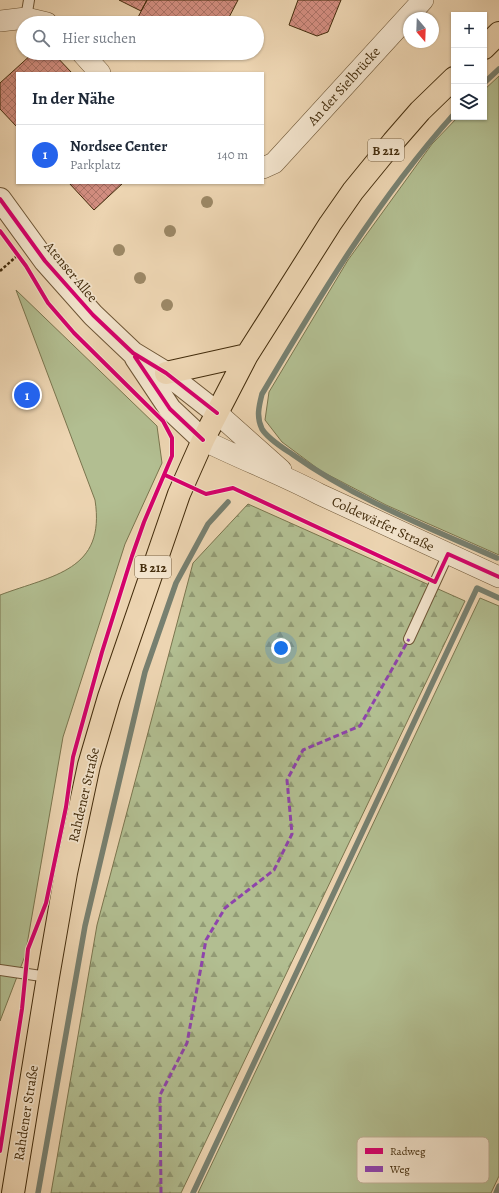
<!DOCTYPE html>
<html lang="de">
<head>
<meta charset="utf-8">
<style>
  body { margin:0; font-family:Alegreya,serif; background:#f6f6f7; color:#1f2937 }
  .controls { position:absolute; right:12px; top:12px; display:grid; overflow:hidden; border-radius:0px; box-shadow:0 1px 3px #0004 }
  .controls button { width:36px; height:36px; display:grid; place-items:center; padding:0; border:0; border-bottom:1px solid #e0e1e3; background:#fff; color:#1f2937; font:20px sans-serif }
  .compass { position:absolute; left:403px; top:12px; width:36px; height:36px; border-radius:50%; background:#fff; box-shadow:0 1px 3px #0004; rotate:161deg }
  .you { position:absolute; left:281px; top:648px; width:14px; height:14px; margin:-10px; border:3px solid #fff; border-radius:50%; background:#1a73e8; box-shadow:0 0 0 6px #1a73e833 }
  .badge { display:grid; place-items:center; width:26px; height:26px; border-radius:50%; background:#2563eb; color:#fff; font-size:13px; font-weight:700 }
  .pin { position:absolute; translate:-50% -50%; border:2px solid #fff; box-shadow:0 1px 4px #0006 }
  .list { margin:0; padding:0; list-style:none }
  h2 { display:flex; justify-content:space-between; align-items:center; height:52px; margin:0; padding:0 16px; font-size:17px }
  h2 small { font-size:13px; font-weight:400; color:#747a83 }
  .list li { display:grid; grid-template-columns:26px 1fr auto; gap:12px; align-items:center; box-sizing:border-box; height:60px; padding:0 16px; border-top:1px solid #e0e1e3 }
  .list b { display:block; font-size:15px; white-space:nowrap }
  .list p { margin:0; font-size:13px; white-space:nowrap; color:#747a83 }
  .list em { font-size:13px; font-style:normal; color:#747a83 }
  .icon { flex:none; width:22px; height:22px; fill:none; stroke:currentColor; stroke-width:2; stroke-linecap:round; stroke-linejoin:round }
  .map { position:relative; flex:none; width:499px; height:1193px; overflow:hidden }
  .search { position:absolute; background:#fff; box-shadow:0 1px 3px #0004; left:16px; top:16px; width:248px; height:44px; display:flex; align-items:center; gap:10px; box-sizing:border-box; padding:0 14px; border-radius:22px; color:#747a83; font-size:15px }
  .panel { position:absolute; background:#fff; box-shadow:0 1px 3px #0004; left:16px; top:72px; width:248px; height:112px; border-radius:0px }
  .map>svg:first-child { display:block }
  .grass { fill:#b2be91; stroke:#7a754e }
  .forest { fill:url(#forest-firs); stroke:#7a754e }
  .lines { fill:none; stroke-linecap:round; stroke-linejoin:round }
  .stream { stroke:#778070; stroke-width:5.5 }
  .building { fill:url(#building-cross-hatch); stroke:#432c0c }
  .service-casing { stroke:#6e5636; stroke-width:12 }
  .minor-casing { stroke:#6e5636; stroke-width:22 }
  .tertiary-casing { stroke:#6e5636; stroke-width:24 }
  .primary-casing { stroke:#432c0c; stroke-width:24 }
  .path { stroke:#432c0c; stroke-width:2.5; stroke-dasharray:3 2; stroke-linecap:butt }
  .service { stroke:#f3e4cd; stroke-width:10 }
  .minor { stroke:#f3e4cd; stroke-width:21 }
  .tertiary { stroke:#f3e4cd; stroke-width:22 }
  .primary { stroke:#edd5b2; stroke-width:22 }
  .quiet { stroke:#8e44ad; stroke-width:3; stroke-dasharray:6 3; stroke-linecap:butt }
  .cycleway-casing { stroke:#f3e4cd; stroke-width:6 }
  .cycleway { stroke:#d6006c; stroke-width:4 }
  .tree { fill:#9c8866 }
  .labels { text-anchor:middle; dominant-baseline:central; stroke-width:3.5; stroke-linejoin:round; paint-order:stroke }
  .shield { fill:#f3e4cd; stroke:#786346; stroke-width:1 }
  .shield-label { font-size:13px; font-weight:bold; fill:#432c0c }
  .street-label { font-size:14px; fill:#432c0c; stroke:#f3e4cd }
  .key { fill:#f3e4cd; stroke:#bead93; stroke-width:1 }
  .key-label { font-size:11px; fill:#432c0c }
</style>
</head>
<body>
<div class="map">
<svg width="499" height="1193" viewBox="0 0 499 1193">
  <defs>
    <pattern id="forest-firs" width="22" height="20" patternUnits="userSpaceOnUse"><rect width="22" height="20" fill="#b2be91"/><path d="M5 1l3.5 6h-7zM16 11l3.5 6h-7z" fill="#929b75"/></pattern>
    <pattern id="building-cross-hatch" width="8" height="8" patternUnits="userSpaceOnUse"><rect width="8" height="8" fill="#d38e81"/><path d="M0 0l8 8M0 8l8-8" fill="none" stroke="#ad7468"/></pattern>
  </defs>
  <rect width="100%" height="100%" fill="#edd5b2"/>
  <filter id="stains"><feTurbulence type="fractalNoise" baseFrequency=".005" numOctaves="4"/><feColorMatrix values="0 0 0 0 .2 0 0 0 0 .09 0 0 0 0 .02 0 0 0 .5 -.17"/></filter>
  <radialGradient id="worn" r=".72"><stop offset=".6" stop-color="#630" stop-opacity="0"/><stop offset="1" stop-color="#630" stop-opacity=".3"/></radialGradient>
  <path class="grass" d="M 499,76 L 499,555 L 386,505 L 321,471 L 282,442 L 265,420 L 269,392 L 348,260 L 432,144 L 458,117 L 484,117 L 484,90 Z
    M 16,290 L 157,426 L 162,463 L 125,544 L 63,737 L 25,956 L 0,1021 L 0,595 C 53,575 106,571 95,500 Z
    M 480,598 L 499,606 L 499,1176 L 491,1193 L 198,1193 Z"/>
  <path class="forest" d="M 248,504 L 465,601 L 181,1193 L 51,1193 L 97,925 L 193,563 Z"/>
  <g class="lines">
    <path class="stream" d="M 484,83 L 499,69
      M 454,114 C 378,199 319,297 262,394 C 259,406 256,417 262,429 C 268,439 283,448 292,454 C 355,499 427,527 497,558
      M 38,1193 L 85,926 L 145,672 L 176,583 L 208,524 L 228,502
      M 193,1193 L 477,588 L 499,598
      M 496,1193 L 499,1186"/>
  </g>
  <path class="building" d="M 119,0 L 147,0 L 141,11 Z
    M 147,0 L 238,0 L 226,23 L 135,23 Z
    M 298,0 L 341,0 L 328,32 L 317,36 L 289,25 Z
    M 33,53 L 53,53 L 72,73 L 17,73 L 17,127 L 0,109 L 0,83 Z
    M 197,53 L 212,53 L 209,59 Z
    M 69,183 L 123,183 L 94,210 Z"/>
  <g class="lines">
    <defs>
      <path id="service" d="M 26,18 L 29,0
        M 409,639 L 448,554
        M 0,970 L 48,977"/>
      <path id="minor" d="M 0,21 L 26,18 L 47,23
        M 82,53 L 100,73
        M 263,168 L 274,163 L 423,0
        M 217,413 L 281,470
        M 203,440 C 241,459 281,474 319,494 L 499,577"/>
      <path id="tertiary" d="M 0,199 L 45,261 L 93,315 L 133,353 L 166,373 L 217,413
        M 136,358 L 170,409 L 203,440"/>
      <path id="primary" d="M 484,48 L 499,33
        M 166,373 L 247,355
        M 13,1193 L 48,977 L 66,873 L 89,765 L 109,697 L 179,494 L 203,440 L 247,355 L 330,224 L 353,191 L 393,142 L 420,111 L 454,78"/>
    </defs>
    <use href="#service" class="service-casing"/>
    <use href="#minor" class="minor-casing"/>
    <use href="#tertiary" class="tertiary-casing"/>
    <use href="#primary" class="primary-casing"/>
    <path class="path" d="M 0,271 L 18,255"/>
    <use href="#service" class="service"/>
    <use href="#minor" class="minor"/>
    <use href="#tertiary" class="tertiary"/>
    <use href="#primary" class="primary"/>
    <path class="quiet" d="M 161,1193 L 160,1095 L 187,1043 L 206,940 L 225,908 L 274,870 L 292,834 L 287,780 L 303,750 L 360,726 L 409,639"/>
    <defs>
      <path id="cycleway" d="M 0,199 L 45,261 L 93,315 L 133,353 L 166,373 L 217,413
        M 0,231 L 26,266 L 48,303 L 74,333 L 163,421 L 172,438 L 172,456 L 144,522 L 132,556 L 102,652 L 73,757 L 66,807 L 46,903 L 28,949 L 22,1009 L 0,1151
        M 135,357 L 170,409 L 203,440
        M 165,475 L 206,494 L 233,488 L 435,582 L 448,554 L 499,577"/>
    </defs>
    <use href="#cycleway" class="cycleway-casing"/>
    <use href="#cycleway" class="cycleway"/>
  </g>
  <g class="tree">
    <circle cx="207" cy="202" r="6"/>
    <circle cx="170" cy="231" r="6"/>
    <circle cx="119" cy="250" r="6"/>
    <circle cx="140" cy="278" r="6"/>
    <circle cx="167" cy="305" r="6"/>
  </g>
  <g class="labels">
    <g class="shield">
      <rect x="368" y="139" width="36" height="22" rx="3"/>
      <rect x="135" y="556" width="36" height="22" rx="3"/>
    </g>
    <g class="shield-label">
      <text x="386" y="150">B 212</text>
      <text x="153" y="567">B 212</text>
    </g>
    <g class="street-label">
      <text transform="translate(344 86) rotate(-48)">An der Sielbrücke</text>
      <text transform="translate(71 272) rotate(50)">Atenser Allee</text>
      <text transform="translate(383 524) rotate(25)">Coldewärfer Straße</text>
      <text transform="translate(84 795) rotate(-77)">Rahdener Straße</text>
      <text transform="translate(26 1113) rotate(-81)">Rahdener Straße</text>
    </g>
  </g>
  <rect x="357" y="1137" width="132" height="46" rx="6" class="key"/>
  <rect x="365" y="1148" width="18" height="6" fill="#d6006c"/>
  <rect x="365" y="1166" width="18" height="6" fill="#8e44ad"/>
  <g class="key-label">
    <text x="390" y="1155">Radweg</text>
    <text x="390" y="1173">Weg</text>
  </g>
  <rect width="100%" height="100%" filter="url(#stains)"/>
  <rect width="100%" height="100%" fill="url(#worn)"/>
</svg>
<div class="controls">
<button>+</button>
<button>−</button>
<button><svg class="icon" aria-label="layers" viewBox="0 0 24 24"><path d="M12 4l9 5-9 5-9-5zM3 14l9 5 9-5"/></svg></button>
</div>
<svg class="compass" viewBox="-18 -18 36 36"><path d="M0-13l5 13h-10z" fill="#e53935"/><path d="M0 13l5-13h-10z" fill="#747a83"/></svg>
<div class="you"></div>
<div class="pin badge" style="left:27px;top:395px">1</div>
<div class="search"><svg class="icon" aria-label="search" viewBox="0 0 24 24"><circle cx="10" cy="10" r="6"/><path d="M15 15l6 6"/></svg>Hier suchen</div>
<section class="panel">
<h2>In der Nähe<small></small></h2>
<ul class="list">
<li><span class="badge">1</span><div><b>Nordsee Center</b><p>Parkplatz</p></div><em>140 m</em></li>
</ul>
</section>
</div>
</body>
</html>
